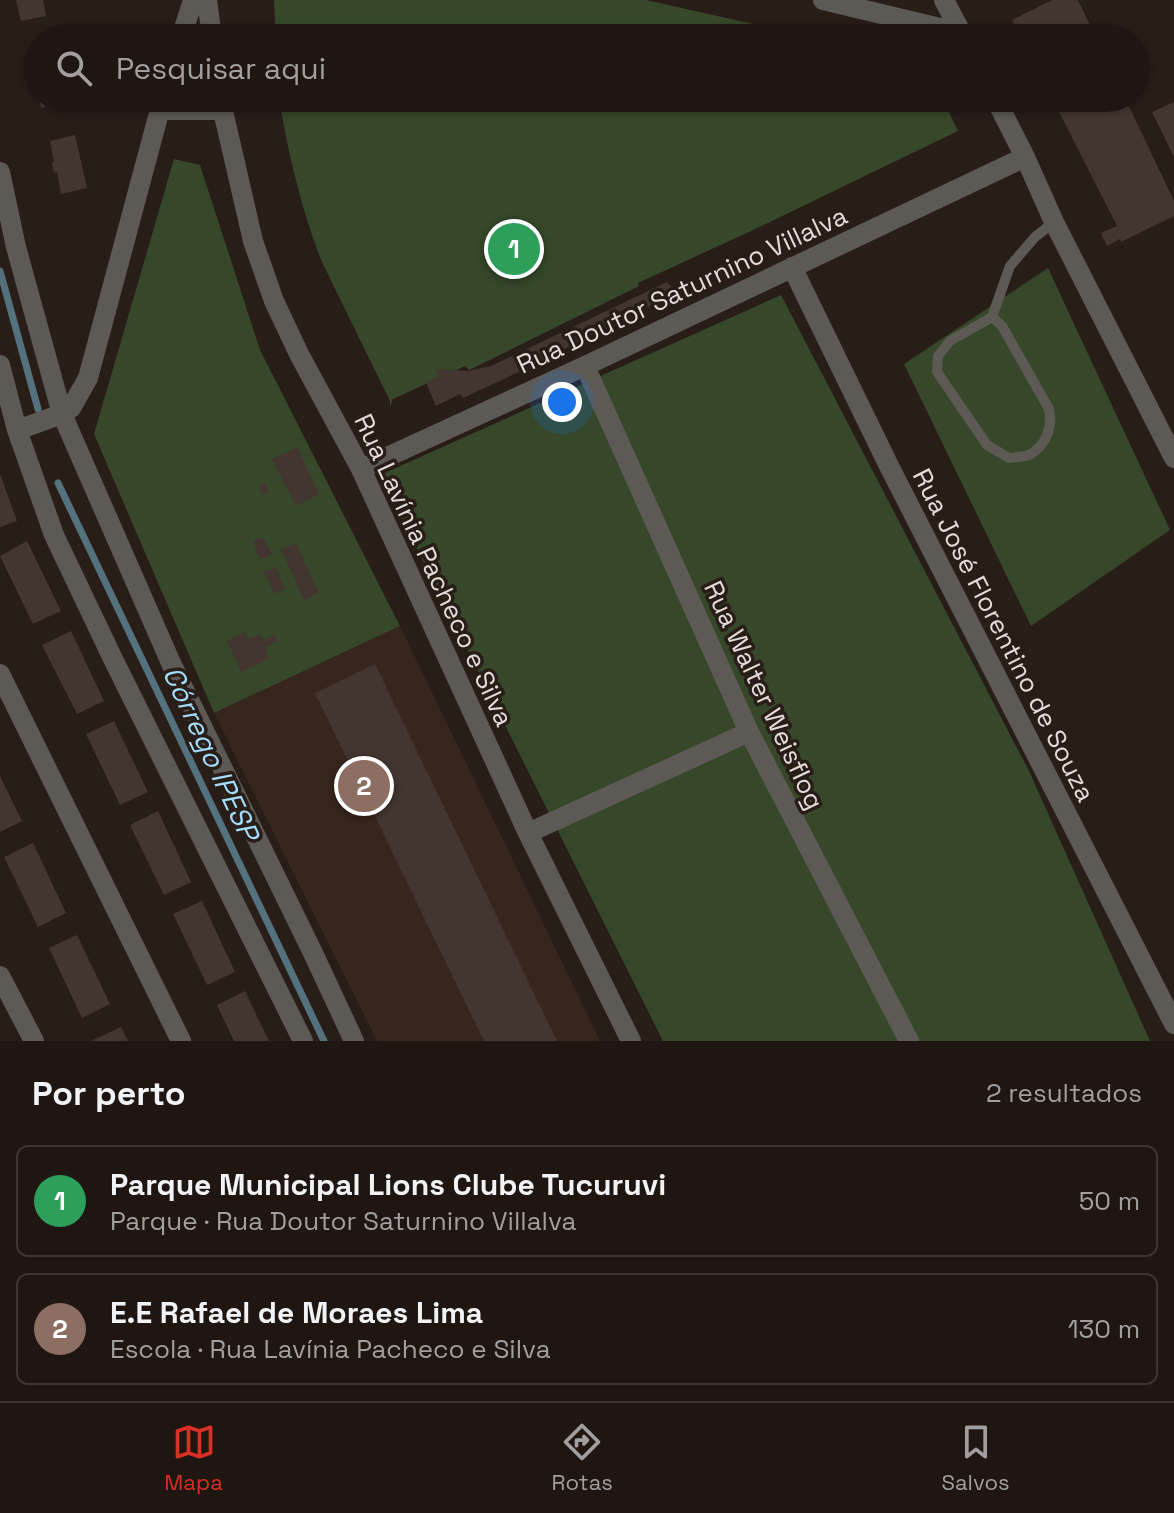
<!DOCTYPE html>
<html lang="pt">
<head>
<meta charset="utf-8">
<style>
  body { margin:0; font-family:"Space Grotesk",sans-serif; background:#2c2320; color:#f1f3f6 }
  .you { position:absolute; left:562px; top:402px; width:28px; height:28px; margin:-20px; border:6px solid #fff; border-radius:50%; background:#1a73e8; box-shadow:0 0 0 12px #1a73e833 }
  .badge { display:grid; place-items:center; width:52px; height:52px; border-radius:50%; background:#d93025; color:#fff; font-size:26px; font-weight:700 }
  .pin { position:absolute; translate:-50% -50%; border:4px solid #fff; box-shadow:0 2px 8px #0006 }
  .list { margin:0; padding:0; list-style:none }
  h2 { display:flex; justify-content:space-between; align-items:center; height:104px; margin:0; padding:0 32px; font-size:34px }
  h2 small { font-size:26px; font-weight:400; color:#a19f9f }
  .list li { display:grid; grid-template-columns:52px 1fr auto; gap:24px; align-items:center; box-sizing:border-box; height:112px; margin:0 16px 16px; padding:0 16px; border:2px solid #3c3532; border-radius:12px }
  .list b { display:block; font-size:30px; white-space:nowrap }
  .list p { margin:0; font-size:26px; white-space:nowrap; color:#a19f9f }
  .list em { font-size:26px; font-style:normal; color:#a19f9f }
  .icon { flex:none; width:44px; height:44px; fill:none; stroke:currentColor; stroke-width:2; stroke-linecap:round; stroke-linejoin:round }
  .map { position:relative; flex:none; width:1174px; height:1041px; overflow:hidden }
  .search { position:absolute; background:#1f1612; box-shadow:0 2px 6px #0004; left:24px; right:24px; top:24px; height:88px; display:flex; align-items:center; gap:20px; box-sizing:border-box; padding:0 28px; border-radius:44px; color:#a19f9f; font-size:30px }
  .sheet { height:360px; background:#1f1612 }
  nav { display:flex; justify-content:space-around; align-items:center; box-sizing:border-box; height:112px; border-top:2px solid #3c3532; background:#1f1612; font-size:22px; color:#a19f9f }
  nav a { display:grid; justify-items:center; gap:4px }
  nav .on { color:#d93025 }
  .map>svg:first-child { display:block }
  .built { fill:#37261d }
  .green { fill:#364829 }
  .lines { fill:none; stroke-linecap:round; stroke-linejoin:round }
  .stream { stroke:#54727e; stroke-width:7 }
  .building { fill:#433630 }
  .service { stroke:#5d5954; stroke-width:10 }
  .minor { stroke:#5d5954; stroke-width:20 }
  .labels { text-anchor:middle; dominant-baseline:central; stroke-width:7; stroke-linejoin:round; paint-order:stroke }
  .street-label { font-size:26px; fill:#e4dcd8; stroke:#291d18 }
  .water-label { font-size:28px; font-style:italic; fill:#a4ddfa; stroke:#291d18 }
</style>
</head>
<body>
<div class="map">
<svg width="1174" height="1041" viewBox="0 0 1174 1041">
  <rect width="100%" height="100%" fill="#291d18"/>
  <path class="built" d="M 400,626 L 600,1041 L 377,1041 L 214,713 Z"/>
  <path class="green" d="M 274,0 L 646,0 L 815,38 L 276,38 Z
    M 279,98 L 942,98 L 958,131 L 751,231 L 638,283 L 639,286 L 492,359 L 469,370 L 465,366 L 393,399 L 390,407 L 390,401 L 321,260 C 301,208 288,153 279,98 Z
    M 174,159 L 200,165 L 260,350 L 400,626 L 214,713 L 94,434 Z
    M 1048,268 L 1170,530 L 1031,626 L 904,364 Z
    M 781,295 L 1029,771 L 1150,1041 L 663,1041 L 380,475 Z"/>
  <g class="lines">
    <path class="stream" d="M 0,271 L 38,409
      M 58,483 L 324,1041"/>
  </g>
  <path class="building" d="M 16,0 L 43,0 L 46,16 L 21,21 Z
    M 1052,0 L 1078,0 L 1096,38 L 1021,38 L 1012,20 Z
    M 38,53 L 38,86 L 34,87 L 32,76 L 34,76 L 30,55 Z
    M 39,98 L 66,98 L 67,102 L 41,108 Z
    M 1052,98 L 1125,98 L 1174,201 L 1174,216 L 1121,242 L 1120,239 L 1107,246 L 1101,233 L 1117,226 Z
    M 1174,102 L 1174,157 L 1152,112 Z
    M 75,135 L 87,188 L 61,194 L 57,172 L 54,173 L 52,162 L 54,162 L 50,141 Z
    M 667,282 L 677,293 L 502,380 L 463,398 L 460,394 L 436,406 L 426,382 L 439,376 L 435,369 L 468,371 L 491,366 Z
    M 297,447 L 319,494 L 296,506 L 272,459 Z
    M 0,474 L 17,521 L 0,527 Z
    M 265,482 L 269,492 L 262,495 L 258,486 Z
    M 263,537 L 272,554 L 260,559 L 253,541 Z
    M 27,541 L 61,611 L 33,624 L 0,556 Z
    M 296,543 L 319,593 L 304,600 L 281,549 Z
    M 276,567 L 285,589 L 274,594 L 264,572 Z
    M 71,631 L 104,701 L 77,714 L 42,645 Z
    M 245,632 L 248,639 L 260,634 L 263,640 L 274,634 L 278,641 L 266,647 L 267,650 L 265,651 L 269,659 L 241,672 L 227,641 Z
    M 375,664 L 557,1041 L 484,1041 L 315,693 Z
    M 114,721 L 148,792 L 120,805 L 86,734 Z
    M 0,776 L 22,821 L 0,832 Z
    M 158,811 L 191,882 L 164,895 L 130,825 Z
    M 33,843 L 66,913 L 38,927 L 4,857 Z
    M 202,901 L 235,972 L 207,985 L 173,914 Z
    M 77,935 L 110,1004 L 82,1018 L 49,948 Z
    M 245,991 L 269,1041 L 234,1041 L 217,1005 Z
    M 121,1027 L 128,1041 L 91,1041 Z"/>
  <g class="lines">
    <path class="service" d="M 992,317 L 1002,326 L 1049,409 C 1053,427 1046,446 1029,455 C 1023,457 1015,457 1009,458 L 987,445 L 937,372 L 938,356 L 950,341 L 992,317 L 1010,266 L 1035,237 L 1054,222"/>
    <path class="minor" d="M 207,0 L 212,38
      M 823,0 L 961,33
      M 944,0 L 964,38
      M 181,38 L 193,0
      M 220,98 L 253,241 L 274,301 L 299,354 L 361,469 L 528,833 L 631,1041
      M 995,98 L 1025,157 L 1054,222 L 1174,458
      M 159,110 L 222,110
      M 0,172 L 16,247 L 62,414 L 171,663 L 313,953 L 354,1041
      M 792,267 L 889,466 L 1174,1024
      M 0,365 L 17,430 L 54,535 L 113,659 L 303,1041
      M 585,366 L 749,732 L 909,1041
      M 17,430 L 62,414 L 71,408 L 88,378 L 163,98
      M 361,469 L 585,366 L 1025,157
      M 0,674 L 181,1041
      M 528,833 L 749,732
      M 0,976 L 34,1041"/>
  </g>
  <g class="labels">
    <g class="street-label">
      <text transform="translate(682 290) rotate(-25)">Rua Doutor Saturnino Villalva</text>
      <text transform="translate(434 570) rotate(65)">Rua Lavínia Pacheco e Silva</text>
      <text transform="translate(1004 635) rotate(63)">Rua José Florentino de Souza</text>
      <text transform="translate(764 695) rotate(65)">Rua Walter Weisflog</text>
    </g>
    <g class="water-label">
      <text transform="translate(211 753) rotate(65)">Córrego IPESP</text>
    </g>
  </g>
</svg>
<div class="you"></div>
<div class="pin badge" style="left:514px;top:249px;background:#2e9e5b">1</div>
<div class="pin badge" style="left:364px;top:786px;background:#8d6e63">2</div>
<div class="search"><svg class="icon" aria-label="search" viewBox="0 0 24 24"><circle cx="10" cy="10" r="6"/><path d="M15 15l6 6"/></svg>Pesquisar aqui</div>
</div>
<section class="sheet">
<h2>Por perto<small>2 resultados</small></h2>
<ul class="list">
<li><span class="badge" style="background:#2e9e5b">1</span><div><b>Parque Municipal Lions Clube Tucuruvi</b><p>Parque · Rua Doutor Saturnino Villalva</p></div><em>50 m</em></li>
<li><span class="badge" style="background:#8d6e63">2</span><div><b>E.E Rafael de Moraes Lima</b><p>Escola · Rua Lavínia Pacheco e Silva</p></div><em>130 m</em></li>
</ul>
</section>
<nav>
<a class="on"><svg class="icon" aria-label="map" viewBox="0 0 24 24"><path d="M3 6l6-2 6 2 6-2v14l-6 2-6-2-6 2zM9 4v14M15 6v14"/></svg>Mapa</a>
<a><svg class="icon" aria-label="directions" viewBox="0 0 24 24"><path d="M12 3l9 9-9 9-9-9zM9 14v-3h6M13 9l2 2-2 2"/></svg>Rotas</a>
<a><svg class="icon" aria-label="saved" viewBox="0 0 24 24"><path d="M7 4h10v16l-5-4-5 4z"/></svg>Salvos</a>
</nav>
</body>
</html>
